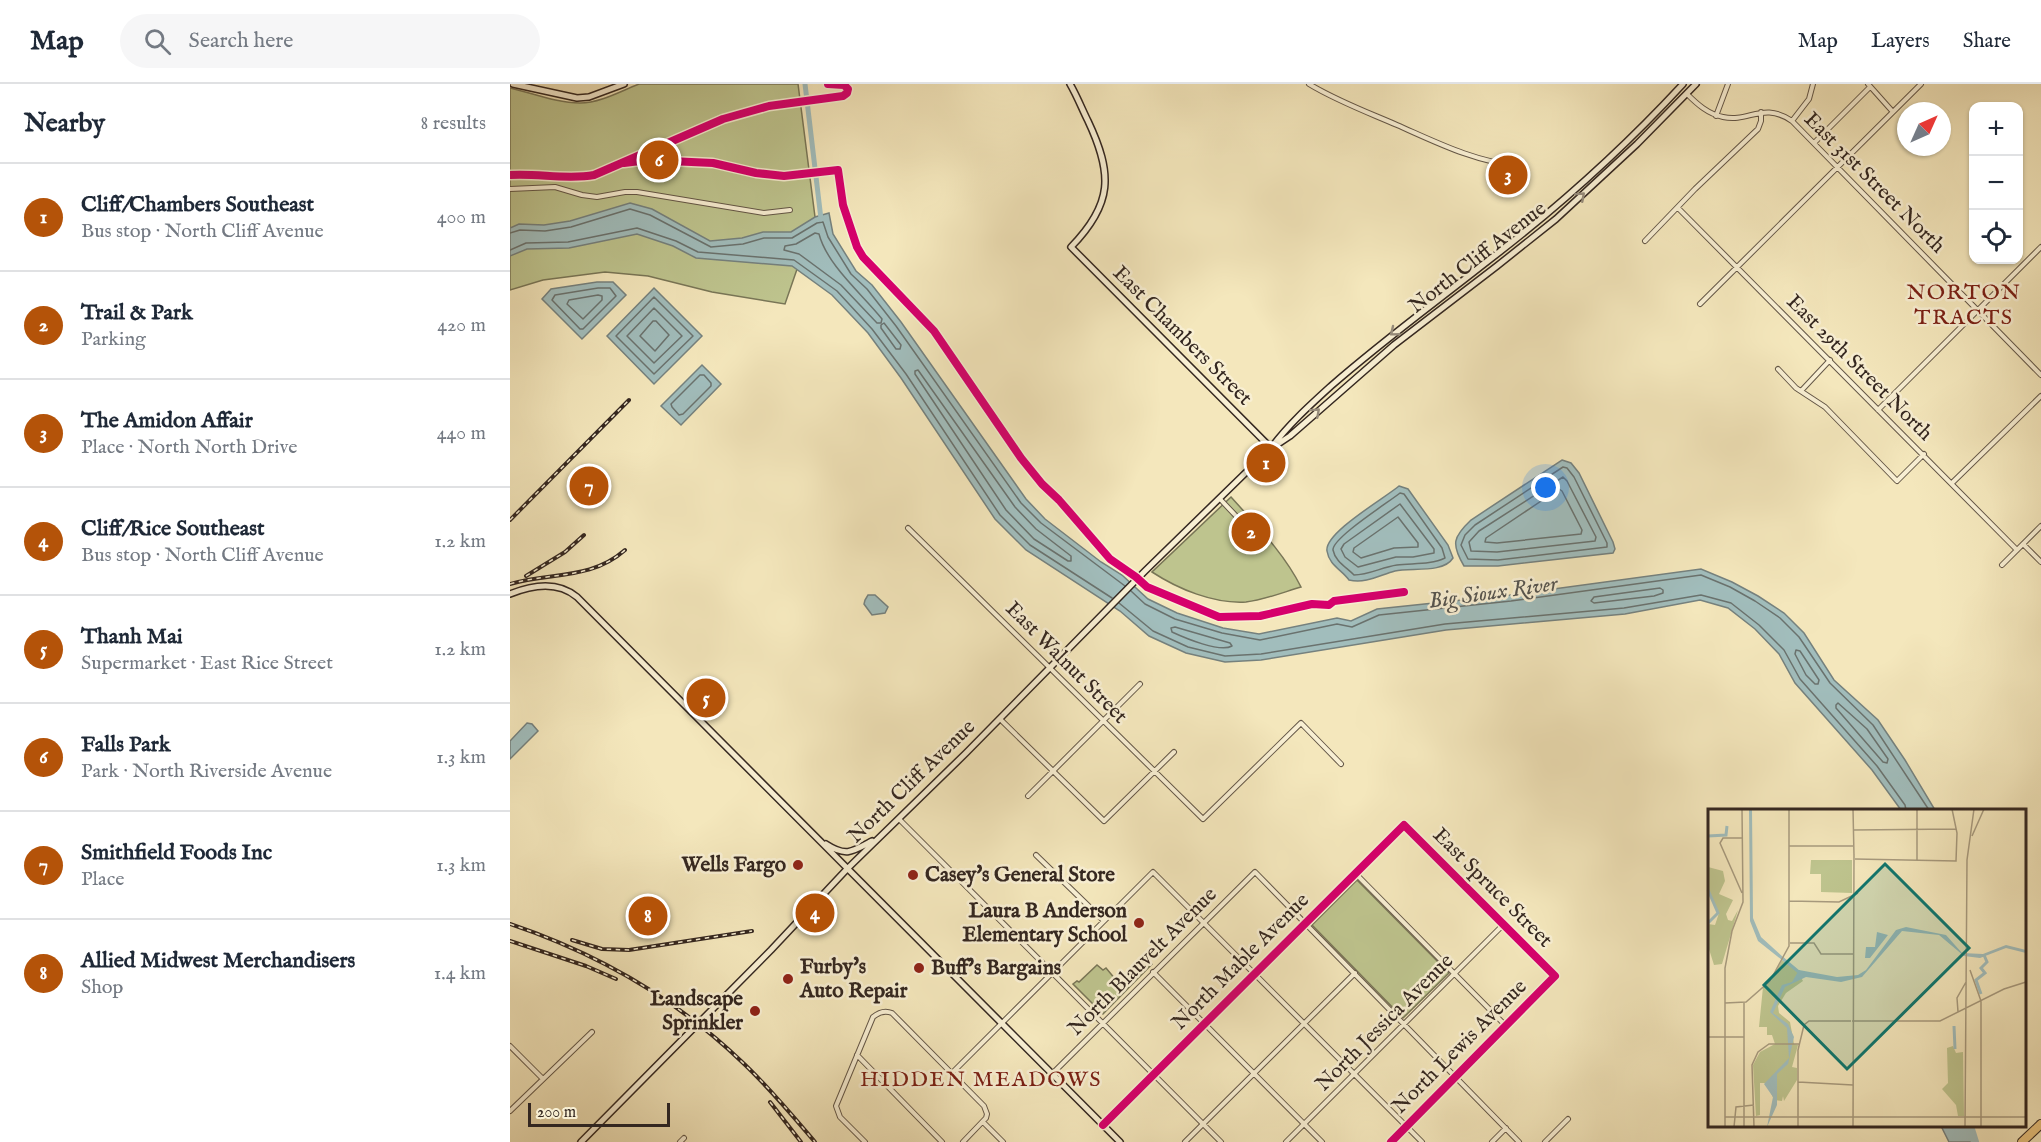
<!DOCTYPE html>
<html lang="en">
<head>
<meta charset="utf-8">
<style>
  body { margin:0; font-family:"IM FELL English",serif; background:#f6f6f7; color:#1f2937 }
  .controls { position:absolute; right:18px; top:18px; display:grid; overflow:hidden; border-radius:12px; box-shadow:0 2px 4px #0004 }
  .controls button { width:54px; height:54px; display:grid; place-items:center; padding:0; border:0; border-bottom:2px solid #e0e1e3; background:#fff; color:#1f2937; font:30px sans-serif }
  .compass { position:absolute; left:1387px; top:18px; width:54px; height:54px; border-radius:50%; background:#fff; box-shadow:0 2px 4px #0004; rotate:45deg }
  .scale { position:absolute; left:18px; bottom:15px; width:142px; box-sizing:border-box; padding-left:6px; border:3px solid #342720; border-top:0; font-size:16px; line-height:21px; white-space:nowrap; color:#342720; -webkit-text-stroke:4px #f8efd3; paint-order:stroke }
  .you { position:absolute; left:1036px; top:404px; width:21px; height:21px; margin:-15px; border:4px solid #fff; border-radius:50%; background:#1a73e8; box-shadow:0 0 0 9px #1a73e833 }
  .badge { display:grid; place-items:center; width:39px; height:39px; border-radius:50%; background:#b45309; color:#fff; font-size:20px; font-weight:700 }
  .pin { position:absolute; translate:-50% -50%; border:3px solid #fff; box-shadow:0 2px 6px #0006 }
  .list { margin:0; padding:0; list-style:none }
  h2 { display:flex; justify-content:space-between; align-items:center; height:78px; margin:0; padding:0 24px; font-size:26px }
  h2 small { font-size:20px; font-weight:400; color:#747a83 }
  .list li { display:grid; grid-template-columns:39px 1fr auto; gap:18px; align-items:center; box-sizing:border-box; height:108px; padding:0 24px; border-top:2px solid #e0e1e3 }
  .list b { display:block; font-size:22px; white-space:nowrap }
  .list p { margin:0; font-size:20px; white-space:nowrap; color:#747a83 }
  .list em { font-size:20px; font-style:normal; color:#747a83 }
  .icon { flex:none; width:33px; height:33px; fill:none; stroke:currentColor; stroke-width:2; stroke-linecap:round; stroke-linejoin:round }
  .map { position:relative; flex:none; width:1531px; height:1058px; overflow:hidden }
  header { display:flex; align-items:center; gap:36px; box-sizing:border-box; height:84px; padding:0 30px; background:#fff; border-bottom:2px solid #e0e1e3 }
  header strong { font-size:28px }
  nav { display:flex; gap:33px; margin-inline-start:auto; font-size:21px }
  .search { width:420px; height:54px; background:#f6f6f7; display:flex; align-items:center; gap:15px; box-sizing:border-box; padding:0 21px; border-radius:33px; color:#747a83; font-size:22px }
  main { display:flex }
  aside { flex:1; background:#fff }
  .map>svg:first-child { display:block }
  .green { fill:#bec48e; stroke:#797657; stroke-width:1.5 }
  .water { fill:#a1bdbc; stroke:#75817e; stroke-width:1.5 }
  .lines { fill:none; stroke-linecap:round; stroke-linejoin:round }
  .shore { stroke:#6a726e; stroke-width:1.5 }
  .canal { stroke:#a1bdbc; stroke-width:5 }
  .river { stroke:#a1bdbc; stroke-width:8 }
  .street-casing { stroke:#645747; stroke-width:6 }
  .secondary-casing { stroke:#342720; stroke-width:8 }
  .highway-casing { stroke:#342720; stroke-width:10 }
  .street { stroke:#f8efd3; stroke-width:4 }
  .secondary { stroke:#f8efd3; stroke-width:5 }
  .highway { stroke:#eac47e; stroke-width:8 }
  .rail-casing { stroke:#342720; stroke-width:4 }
  .rail { stroke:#f8efd3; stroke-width:1.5; stroke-dasharray:4.5; stroke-linecap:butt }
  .cycleway-casing { stroke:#f8efd3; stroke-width:11 }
  .cycleway { stroke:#d6006c; stroke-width:8 }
  .oneway { stroke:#968b7a }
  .poi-dot { fill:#8f2418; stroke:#f8efd3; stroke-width:2 }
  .labels { text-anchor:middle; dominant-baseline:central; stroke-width:5; stroke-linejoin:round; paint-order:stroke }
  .street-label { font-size:21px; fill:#342720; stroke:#f8efd3 }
  .poi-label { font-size:21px; font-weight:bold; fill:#342720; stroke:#f8efd3; text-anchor:end }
  .neighbourhood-label { font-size:22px; letter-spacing:1.5px; fill:#7a1f14; stroke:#f8efd3 }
  .water-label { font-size:22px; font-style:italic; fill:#55544f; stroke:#f8efd3 }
  .inset-river { fill:none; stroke:#a1bdbc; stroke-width:3 }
  .inset-road { fill:none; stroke:#a79a7e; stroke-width:1.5 }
  .view { fill:#0f766e; fill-opacity:0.15; stroke:#0f766e; stroke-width:3 }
  .inset-edge { fill:none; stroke:#342720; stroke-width:3 }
</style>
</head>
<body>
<header>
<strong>Map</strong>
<div class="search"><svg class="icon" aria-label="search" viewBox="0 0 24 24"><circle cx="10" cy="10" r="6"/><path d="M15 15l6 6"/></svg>Search here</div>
<nav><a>Map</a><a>Layers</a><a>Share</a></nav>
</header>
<main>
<aside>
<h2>Nearby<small>8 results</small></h2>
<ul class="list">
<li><span class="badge">1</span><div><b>Cliff/Chambers Southeast</b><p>Bus stop · North Cliff Avenue</p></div><em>400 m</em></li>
<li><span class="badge">2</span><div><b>Trail &amp; Park</b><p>Parking</p></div><em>420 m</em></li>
<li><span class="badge">3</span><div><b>The Amidon Affair</b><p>Place · North North Drive</p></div><em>440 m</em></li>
<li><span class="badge">4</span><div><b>Cliff/Rice Southeast</b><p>Bus stop · North Cliff Avenue</p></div><em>1.2 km</em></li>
<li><span class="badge">5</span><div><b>Thanh Mai</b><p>Supermarket · East Rice Street</p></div><em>1.2 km</em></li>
<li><span class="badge">6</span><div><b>Falls Park</b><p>Park · North Riverside Avenue</p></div><em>1.3 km</em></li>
<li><span class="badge">7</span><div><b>Smithfield Foods Inc</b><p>Place</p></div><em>1.3 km</em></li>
<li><span class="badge">8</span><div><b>Allied Midwest Merchandisers</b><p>Shop</p></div><em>1.4 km</em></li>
</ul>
</aside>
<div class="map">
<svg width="1531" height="1058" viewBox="0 0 1531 1058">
  <rect width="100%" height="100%" fill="#f4e7bc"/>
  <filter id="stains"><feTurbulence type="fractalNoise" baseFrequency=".00333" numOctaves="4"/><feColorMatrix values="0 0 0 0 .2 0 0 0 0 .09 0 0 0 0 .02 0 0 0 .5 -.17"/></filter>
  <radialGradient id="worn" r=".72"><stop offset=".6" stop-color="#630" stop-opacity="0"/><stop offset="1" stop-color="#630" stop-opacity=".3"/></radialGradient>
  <path class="green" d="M 129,0 L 288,0 L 305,133 L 275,220 L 202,208 L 138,192 L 95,188 L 33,196 L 0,206 L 0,4 C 22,9 47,19 70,19 C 90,19 111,7 129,0 Z
    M 721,413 C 746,441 774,469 791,503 C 774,508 754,516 736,518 C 704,520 668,505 642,488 Z
    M 847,796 L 939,889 L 893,934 L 802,841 Z
    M 639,878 L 642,880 L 593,930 L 563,900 L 567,897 L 569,898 L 587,881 L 593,886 L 596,884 L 611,902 L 622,894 Z"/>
  <path class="water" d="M 120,119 L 142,125 L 200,157 L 232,154 L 253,148 L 281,148 L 305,133 L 319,129 L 323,150 L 346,187 L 362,201 L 391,238 L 516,415 L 535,435 L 591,478 L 612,491 L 638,515 L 667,529 L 713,544 L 749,550 L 827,534 L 841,537 L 867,525 L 1000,511 L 1191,485 L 1222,498 L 1248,512 L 1274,529 L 1294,549 L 1324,596 L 1368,636 L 1395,676 L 1425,726 L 1391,726 L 1362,686 L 1285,599 L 1269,570 L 1245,545 L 1218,524 L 1190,516 L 1115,530 L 936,546 L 751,576 L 715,578 L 676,569 L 639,552 L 610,527 L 516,466 L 485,435 L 391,294 L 358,249 L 322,211 L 282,182 L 186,174 L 163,162 L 127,150 L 59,164 L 17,165 L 0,172 L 0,144 L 9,140 L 34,141 L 60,137 Z
    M 87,198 L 103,198 L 116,211 L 72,255 L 32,215 L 41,205 Z
    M 144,204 L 192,252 L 144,300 L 97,252 Z
    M 192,281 L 211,300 L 171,341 L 151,322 Z
    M 1052,376 L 1061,379 L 1069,389 L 1103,458 L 1105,465 L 1103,469 L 988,482 L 954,482 C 941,460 943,453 961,436 Z
    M 889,402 L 898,405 L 938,461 L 943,474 C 933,490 900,483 885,487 C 870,491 856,500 839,496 C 832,486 819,481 817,467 C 814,449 875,414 889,402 Z
    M 358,511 L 365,511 L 378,523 L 375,529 L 362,531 L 354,520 L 355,516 Z
    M 17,639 L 22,640 L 28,647 L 0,675 L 0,657 Z
    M 1431,1042 L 1458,1042 L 1459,1047 L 1467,1058 L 1439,1058 Z"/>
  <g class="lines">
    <path class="shore" d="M 0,149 L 10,146 L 35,147 L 61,143 L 120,125 L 140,131 L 201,163 L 233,160 L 254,154 L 282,154 L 307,139 L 313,138 L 318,153 L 341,190 L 357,205 L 386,242 L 511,419 L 531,439 L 615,502
      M 305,149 L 309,150 C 317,181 352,210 372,235 L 371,239 L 367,239 L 331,201 L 289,170 L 274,166 L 275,162 L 286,160 Z
      M 0,166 L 16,159 L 58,158 L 127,144 L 166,157 L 188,168 L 284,176 L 327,207 L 362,245 L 396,290 L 490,431 L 520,461 L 602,514
      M 88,204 L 100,204 L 106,212 L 73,245 L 70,245 L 42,216 L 45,211 Z
      M 88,211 L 92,212 L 92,216 L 73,235 L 57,220 L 59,216 Z
      M 144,213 L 183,252 L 144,290 L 106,252 Z
      M 144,224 L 172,252 L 144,279 L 117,252 Z
      M 143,237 L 146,237 L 159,251 L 145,267 L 130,252 Z
      M 374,239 L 391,261 L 390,265 L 386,265 L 371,244 L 371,241 Z
      M 408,286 L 505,423 L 526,445 L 561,472 L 561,477 L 558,477 L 524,455 L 496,426 L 405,290 L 405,287 Z
      M 190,291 L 194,291 L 201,299 L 201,302 L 173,330 L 169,331 L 162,323 L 161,320 Z
      M 1053,383 L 1057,384 L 1064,393 L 1097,459 L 1097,463 L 988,476 L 958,475 L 951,461 L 955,451 L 965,441 Z
      M 1053,393 L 1057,397 L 1086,453 L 1085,457 L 987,468 L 961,467 L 959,458 L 969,447 Z
      M 1049,405 L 1052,407 L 1072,446 L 1071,450 L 987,459 L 975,458 L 976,454 Z
      M 890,409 L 894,410 L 932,464 L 935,474 C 921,481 902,479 887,481 C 872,483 859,491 844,491 C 836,483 825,477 823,466 C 822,454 879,418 890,409 Z
      M 890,420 L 924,465 L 924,469 L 903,473 L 886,473 L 848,483 L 835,473 L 831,465 L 834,460 Z
      M 888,433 L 908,459 L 908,463 L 884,464 L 851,474 L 843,468 L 844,464 Z
      M 1150,504 L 1153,506 L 1153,509 L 1144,512 L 1084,519 L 1081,517 L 1084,513 Z
      M 621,507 L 635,520 L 665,535 L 712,549 L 750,556 L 827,540 L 842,543 L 869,531 L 1001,517 L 1191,491 L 1220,503 L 1245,517 L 1270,534 L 1289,553 L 1320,599 L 1363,641 L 1419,726
      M 609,519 L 643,547 L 678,563 L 715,572 L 751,570 L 935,540 L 1114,524 L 1191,511 L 1221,519 L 1249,541 L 1274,566 L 1290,595 L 1367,682 L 1395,721 L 1396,726
      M 665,543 L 720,559 L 722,562 C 710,569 675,554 662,548 L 661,544 Z
      M 1286,566 L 1290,567 L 1309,596 L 1308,600 L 1305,600 L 1296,591 L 1285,570 Z
      M 1328,619 L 1357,645 L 1378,675 L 1377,679 L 1373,678 L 1326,624 L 1326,621 Z"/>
    <path class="canal" d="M 295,0 L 311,135"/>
    <path class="river" d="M 1460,1042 L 1465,1058"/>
    <defs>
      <path id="street" d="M 799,0 C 827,17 857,28 887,41 C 928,59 963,77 1008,82
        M 1358,0 L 1383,28
        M 1177,10 C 1187,20 1198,30 1213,33 C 1239,39 1253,17 1282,37 L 1531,291
        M 1206,32 L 1218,0
        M 1282,37 L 1299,15 L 1303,0
        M 1304,59 L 1360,3
        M 0,105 L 45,103 L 72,111 L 87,113 L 115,108 L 127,108 L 254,129 L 280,126
        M 1168,124 L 1507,466
        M 1135,157 L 1185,105 L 1248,45 L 1251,37 L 1251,28
        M 1190,220 L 1411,0
        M 1268,285 L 1286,304 L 1315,323 L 1387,397 L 1414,370
        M 1291,307 L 1320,276
        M 1368,326 L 1531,163
        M 1442,399 L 1531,312
        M 710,415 L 744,451
        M 398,444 L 693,735 L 791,639 L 831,680
        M 1513,460 L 1531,478
        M 1492,481 L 1531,442
        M 490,635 L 594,737 L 664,668
        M 518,712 L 630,600
        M 389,735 L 711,1058
        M 526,771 L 594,837
        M 845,789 L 997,943
        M 643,888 L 812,1058
        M 0,962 L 32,994
        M 347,971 L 432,1058
        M 442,989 L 643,788 L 912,1058
        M 542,990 L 745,788 L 1009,1058
        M 0,1027 L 82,948
        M 473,1038 L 493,1058
        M 593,1041 L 894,741 L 1045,892 L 881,1058
        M 170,1058 L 174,1054
        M 355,1058 L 330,1033 L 326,1022 L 363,933 C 369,928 375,926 382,929 L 474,1022 L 477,1030 L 476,1034 L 453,1058
        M 675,1058 L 845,889
        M 776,1058 L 994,840
        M 982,1058 L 996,1044
        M 1035,1058 L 1058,1035"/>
      <path id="secondary" d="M 3,0 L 67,14 L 79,13 L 114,0
        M 560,0 C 567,12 572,25 578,37 C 603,90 603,120 561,163 L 761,364
        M 765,362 L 780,352 L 884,261 L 987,182 L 1046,135 L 1127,60 L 1186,0
        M 0,510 C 22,501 48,497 67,513 L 610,1058
        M 316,760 C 336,773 342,768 362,757
        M 71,1058 L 261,866 L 337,785 L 456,669 L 635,487 L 761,364 C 778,341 799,322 821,302 C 870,259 922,221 974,180 C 1045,126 1112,66 1173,0"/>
      <path id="highway" d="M 1512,1058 L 1531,1040"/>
    </defs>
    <use href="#street" class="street-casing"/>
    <use href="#secondary" class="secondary-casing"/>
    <use href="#highway" class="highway-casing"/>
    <use href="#street" class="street"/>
    <use href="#secondary" class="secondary"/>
    <use href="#highway" class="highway"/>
    <defs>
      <path id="rail" d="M 0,436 L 119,316
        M 16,492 L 55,468 L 74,451
        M 0,500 C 41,488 81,496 115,466
        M 0,840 C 86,869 165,914 231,977 C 258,1002 281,1030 305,1058
        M 62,856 L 92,865 L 119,866 L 242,847
        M 0,857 L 76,882 L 106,895
        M 260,1018 L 291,1058"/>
    </defs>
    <use href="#rail" class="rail-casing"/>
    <use href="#rail" class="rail"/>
    <defs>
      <path id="cycleway" d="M 114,79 L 138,76 L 203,79 L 246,89 L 274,92 L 328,86 L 333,121 L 347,163 L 353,173 L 424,247 L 511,374 L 532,400 L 549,416 L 600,475 L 626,493 L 637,503 L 709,533 L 750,532 L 802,520 L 819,521 L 824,517 L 894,508
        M 0,91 C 27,89 58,96 84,91 L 213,35 L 259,22 L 333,12 L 337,9 L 338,5 L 334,1 L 318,0
        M 593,1041 L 894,741 L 1045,892 L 881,1058"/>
    </defs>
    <use href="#cycleway" class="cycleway-casing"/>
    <use href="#cycleway" class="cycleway"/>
  </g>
  <defs><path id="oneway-chevron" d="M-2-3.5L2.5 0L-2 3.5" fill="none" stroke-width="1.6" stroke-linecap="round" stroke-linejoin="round" transform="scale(1.5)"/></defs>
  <g class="oneway">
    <use href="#oneway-chevron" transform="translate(1071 112) rotate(-42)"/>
    <use href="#oneway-chevron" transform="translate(884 248) rotate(141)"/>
    <use href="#oneway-chevron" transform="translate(806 328) rotate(-42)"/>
  </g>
  <g class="poi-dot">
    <circle cx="288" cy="781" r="6"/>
    <circle cx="403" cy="791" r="6"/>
    <circle cx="629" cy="839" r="6"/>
    <circle cx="409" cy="884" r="6"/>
    <circle cx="278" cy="895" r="6"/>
    <circle cx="245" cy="927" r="6"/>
  </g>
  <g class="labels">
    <g class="street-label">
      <text transform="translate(1364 99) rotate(45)">East 31st Street North</text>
      <text transform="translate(968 174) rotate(-38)">North Cliff Avenue</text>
      <text transform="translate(672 252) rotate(45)">East Chambers Street</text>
      <text transform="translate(1349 284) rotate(45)">East 29th Street North</text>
      <text transform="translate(556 579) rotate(45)">East Walnut Street</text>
      <text transform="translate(402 698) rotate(-44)">North Cliff Avenue</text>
      <text transform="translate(982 804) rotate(45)">East Spruce Street</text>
      <text transform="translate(633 878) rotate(-45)">North Blauvelt Avenue</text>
      <text transform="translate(731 878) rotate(-45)">North Mable Avenue</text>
      <text transform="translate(875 939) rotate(-45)">North Jessica Avenue</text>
      <text transform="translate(950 963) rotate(-45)">North Lewis Avenue</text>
    </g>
    <g class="poi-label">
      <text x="276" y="781">Wells Fargo</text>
      <text x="415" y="791" text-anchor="start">Casey's General Store</text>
      <text x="617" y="827">Laura B Anderson<tspan x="617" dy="24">Elementary School</tspan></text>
      <text x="290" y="883" text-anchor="start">Furby's<tspan x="290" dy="24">Auto Repair</tspan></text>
      <text x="421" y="884" text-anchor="start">Buff's Bargains</text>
      <text x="233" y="915">Landscape<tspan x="233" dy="24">Sprinkler</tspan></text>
    </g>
    <g class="neighbourhood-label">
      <text x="1454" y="209">NORTON<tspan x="1454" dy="25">TRACTS</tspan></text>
      <text x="471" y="996">HIDDEN MEADOWS</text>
    </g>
    <g class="water-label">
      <text transform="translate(983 509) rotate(-8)">Big Sioux River</text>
    </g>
  </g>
  <g transform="translate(1198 725)">
    <rect width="318" height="318" fill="#f4e7bc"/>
    <path d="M 144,51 L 144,84 L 113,83 L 113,65 L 102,65 L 103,51 ZM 0,58 L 15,62 L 17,72 L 11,85 L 25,91 L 18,105 L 20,111 L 24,112 L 30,101 L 14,155 L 6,156 L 0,137 L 0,115 L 7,116 L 11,104 L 0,79 ZM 74,151 L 90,163 L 95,172 L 78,184 L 70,197 L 71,204 L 82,213 L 86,235 L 90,236 L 84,258 L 89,259 L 89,271 L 76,292 L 75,287 L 74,292 L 66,291 L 59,274 L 52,274 L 52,306 L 48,307 L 45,256 L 52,243 L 67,235 L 64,226 L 59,226 L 59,218 L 51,218 L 55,178 L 63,172 ZM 245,237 L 248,244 L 255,243 L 256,307 L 250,307 L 248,296 L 234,280 L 240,274 L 239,239 Z" fill="#bec48e"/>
    <path d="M 41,0 L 44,0 L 45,109 L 53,128 L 75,148 L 74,151 L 50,132 L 42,112 ZM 198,118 L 238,126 L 254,144 L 275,145 L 298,136 L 318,141 L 318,144 L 298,139 L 272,149 L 256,147 L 231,126 L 194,122 L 154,168 L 133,173 L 98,168 L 77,178 L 65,204 L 80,215 L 86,228 L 80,255 L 69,265 L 69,296 L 59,318 L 65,288 L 56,275 L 81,249 L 79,219 L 62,203 L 74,176 L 84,173 L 91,161 L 129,168 L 150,166 L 158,161 L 188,121 ZM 169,123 L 180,126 L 162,149 L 157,149 L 158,138 L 167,138 Z" fill="#a1bdbc"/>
    <path class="inset-river" d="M 0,27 L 18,26 L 19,17M 0,81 L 10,104 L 0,114M 74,149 L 92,164M 273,185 L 268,171 L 277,164 L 273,159 L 279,153 L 276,146M 246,217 L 247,240"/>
    <path class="inset-road" d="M 145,0 L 146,47M 145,21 L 248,20M 264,27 L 276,0M 81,37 L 145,37M 147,50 L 248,52 L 249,24 L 244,0M 209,52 L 209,0M 34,84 L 12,34 L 15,29 L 35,29M 81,92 L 131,93 L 150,84M 82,134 L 106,134 L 113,145 L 145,145M 262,161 L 273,192M 273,192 L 273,318M 17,194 L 38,193 L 62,172 L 81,137 L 81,0M 36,194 L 36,318M 250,203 L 249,189 L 258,173M 144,212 L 232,212 L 296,180 L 318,173M 0,228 L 36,228M 90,273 L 145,276M 17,308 L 75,308M 75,308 L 145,308M 145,308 L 318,308M 17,318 L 17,159 L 24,122 L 35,93 L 34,0M 26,318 L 28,298 L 46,296M 46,318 L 44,256 L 50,243 L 61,235 L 91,235M 90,318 L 90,241 L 96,216 L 101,212 L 143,212M 145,318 L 146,45M 257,318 L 259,51 L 266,0"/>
    <path class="view" d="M 177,55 L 261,139 L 139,260 L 56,176 Z"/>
    <rect width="318" height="318" class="inset-edge"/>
  </g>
  <rect width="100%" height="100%" filter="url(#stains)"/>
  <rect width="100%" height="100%" fill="url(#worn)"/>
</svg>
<div class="controls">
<button>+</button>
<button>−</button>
<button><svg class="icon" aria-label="locate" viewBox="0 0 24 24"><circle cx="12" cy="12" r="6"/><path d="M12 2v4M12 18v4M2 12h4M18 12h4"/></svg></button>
</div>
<svg class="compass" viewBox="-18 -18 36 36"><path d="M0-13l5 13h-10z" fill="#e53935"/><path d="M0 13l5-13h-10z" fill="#747a83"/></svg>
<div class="scale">200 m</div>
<div class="you"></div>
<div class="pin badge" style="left:756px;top:379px">1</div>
<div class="pin badge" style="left:741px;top:448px">2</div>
<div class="pin badge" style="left:998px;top:91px">3</div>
<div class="pin badge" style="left:305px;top:829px">4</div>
<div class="pin badge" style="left:196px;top:614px">5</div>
<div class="pin badge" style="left:149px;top:76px">6</div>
<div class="pin badge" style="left:79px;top:402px">7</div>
<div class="pin badge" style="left:138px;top:832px">8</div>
</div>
</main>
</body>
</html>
